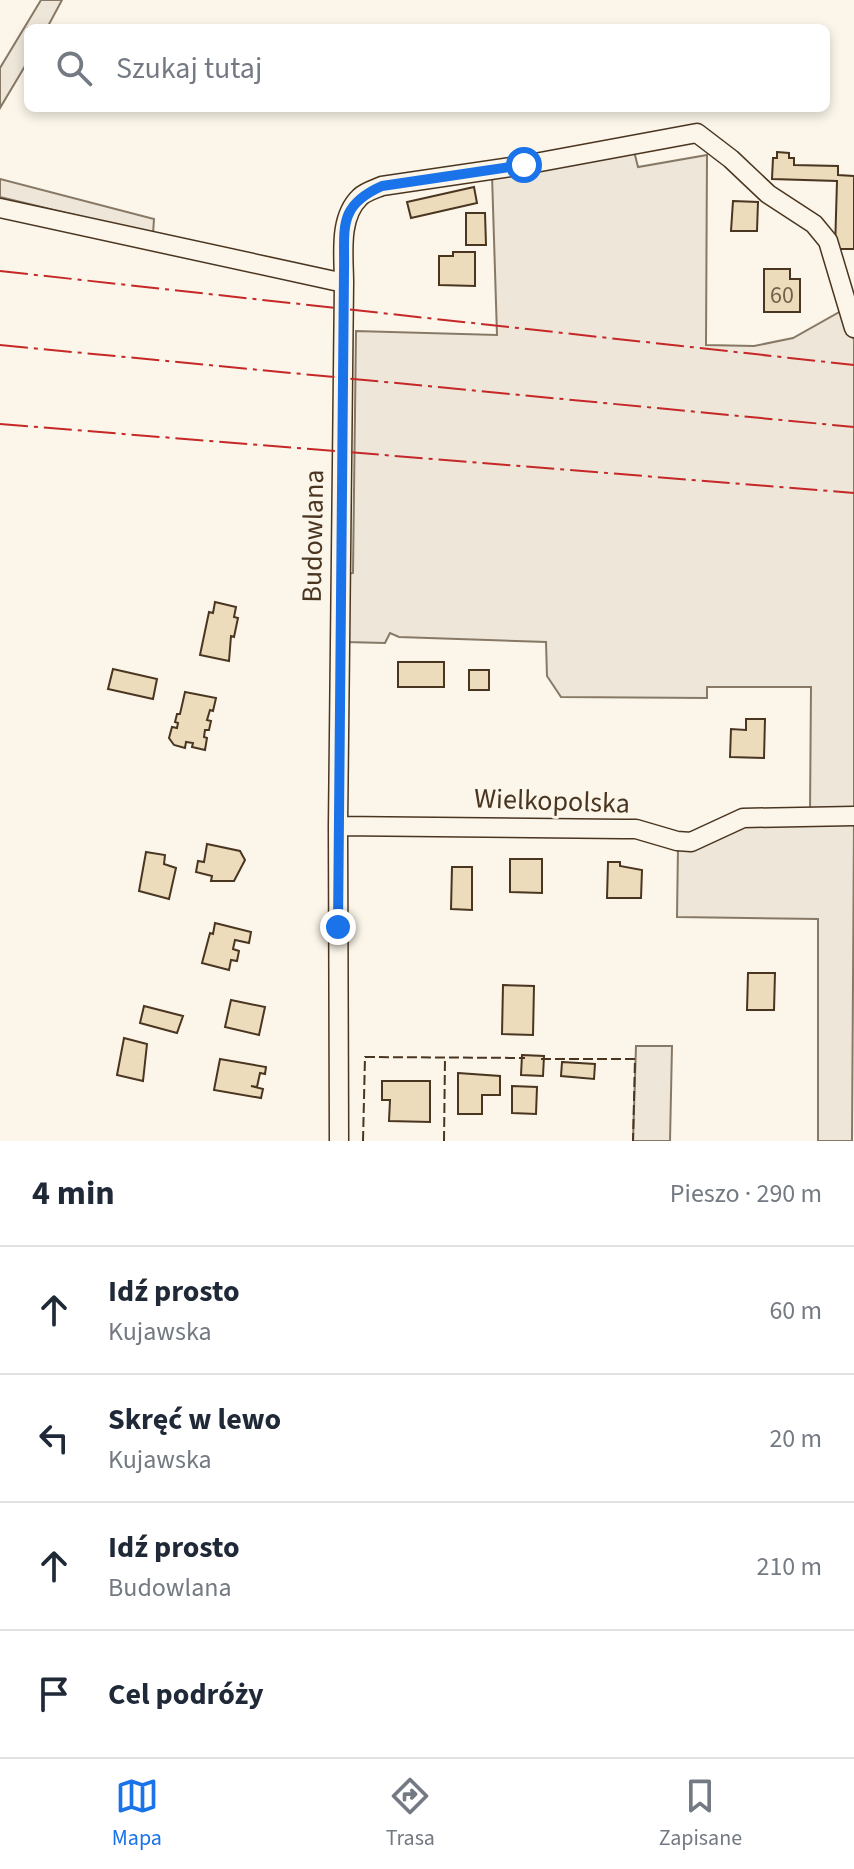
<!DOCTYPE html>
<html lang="pl">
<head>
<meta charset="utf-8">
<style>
  body { margin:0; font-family:"Source Sans 3",sans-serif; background:#f2f2f3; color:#1f2937 }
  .stop { position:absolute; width:24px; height:24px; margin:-18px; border:6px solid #1a73e8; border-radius:50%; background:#fff }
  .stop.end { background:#1a73e8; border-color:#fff; box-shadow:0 2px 8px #0008 }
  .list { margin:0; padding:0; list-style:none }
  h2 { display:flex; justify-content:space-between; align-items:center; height:104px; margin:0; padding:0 32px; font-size:34px }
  h2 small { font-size:26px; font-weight:400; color:#747a83 }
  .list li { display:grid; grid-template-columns:52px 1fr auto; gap:24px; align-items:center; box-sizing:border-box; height:128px; padding:0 32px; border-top:2px solid #e0e1e3 }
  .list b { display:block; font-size:30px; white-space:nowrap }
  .list p { margin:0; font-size:26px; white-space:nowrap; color:#747a83 }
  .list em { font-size:26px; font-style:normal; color:#747a83 }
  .icon { flex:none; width:44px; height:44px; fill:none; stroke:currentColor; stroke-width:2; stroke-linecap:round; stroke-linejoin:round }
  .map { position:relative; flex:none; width:854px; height:1141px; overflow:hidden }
  .search { position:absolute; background:#fff; box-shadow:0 4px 12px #0003; left:24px; right:24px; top:24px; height:88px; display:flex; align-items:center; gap:20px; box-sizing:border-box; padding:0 28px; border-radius:12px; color:#747a83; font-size:30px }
  .sheet { height:616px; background:#fff }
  nav { display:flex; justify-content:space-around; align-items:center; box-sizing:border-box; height:112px; border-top:2px solid #e0e1e3; background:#fff; font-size:22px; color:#747a83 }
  nav a { display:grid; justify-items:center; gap:4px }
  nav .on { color:#1a73e8 }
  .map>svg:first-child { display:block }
  .green { fill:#ede6d9; stroke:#887966; stroke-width:2 }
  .building { fill:#ecdcbc; stroke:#4a3520; stroke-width:2 }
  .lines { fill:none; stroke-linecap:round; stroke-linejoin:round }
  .street-casing { stroke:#4a3520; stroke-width:21 }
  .street { stroke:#fbf6e9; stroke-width:18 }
  .fence { stroke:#4a3520; stroke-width:2; stroke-dasharray:10 4; stroke-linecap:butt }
  .power { stroke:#c62828; stroke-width:2; stroke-dasharray:28 6 4 6; stroke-linecap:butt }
  .route { stroke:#1a73e8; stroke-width:10 }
  .labels { text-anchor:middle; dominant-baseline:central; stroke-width:6; stroke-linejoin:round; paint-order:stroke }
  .number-label { font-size:24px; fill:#725f47 }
  .street-label { font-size:28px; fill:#4a3520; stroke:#fbf6e9 }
</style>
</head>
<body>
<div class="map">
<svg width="854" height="1141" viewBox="0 0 854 1141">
  <rect width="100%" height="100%" fill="#fbf6e9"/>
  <path class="green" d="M 41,0 L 62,0 L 47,28 L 28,28 L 28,61 L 0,108 L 0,68 Z
    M 634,151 L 638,167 L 707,155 L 706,345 L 754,346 L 793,338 L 843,310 L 854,340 L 854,812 L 810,813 L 811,687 L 707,687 L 707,698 L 561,697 L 547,676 L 546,642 L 399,637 L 390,633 L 385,643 L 345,642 L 346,574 L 353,573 L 356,331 L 497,335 L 492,175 Z
    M 0,179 L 154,219 L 153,234 L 0,197 Z
    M 854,823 L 852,1141 L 818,1141 L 818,919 L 677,917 L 678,846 L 741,824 Z
    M 636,1046 L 672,1046 L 670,1141 L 633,1141 Z"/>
  <path class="building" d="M 777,152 L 789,153 L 789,158 L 794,158 L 794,165 L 838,166 L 838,175 L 854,176 L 854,249 L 835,249 L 837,181 L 772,179 L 773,158 L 777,158 Z
    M 474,187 L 477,203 L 411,218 L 407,202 Z
    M 733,201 L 758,202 L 757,231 L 731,231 Z
    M 466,213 L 485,213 L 486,245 L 466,245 Z
    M 453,252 L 475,252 L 475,286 L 439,285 L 439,256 L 453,256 Z
    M 764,269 L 790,269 L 790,279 L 800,279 L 800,312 L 764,312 Z
    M 215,602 L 236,607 L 234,617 L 238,618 L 234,637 L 231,636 L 229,661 L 200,655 L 209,612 L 213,613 Z
    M 398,662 L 444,662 L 444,687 L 398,687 Z
    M 113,669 L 157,679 L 153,699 L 108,689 Z
    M 469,670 L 489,670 L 489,690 L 469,690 Z
    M 185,692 L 216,698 L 213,711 L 210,710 L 207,720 L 211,721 L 209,730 L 205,730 L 204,737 L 207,738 L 205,750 L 192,747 L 193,743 L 186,742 L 185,748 L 174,745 L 169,738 L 172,727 L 177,728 L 178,723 L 175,722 L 177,714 L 180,714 Z
    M 746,719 L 765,719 L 764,758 L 730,757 L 731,729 L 746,730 Z
    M 207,844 L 240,851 L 245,860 L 234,881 L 211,881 L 212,876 L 196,872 L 198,861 L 204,862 Z
    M 146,852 L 165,855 L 164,864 L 176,868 L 169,899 L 139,891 Z
    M 510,859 L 542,859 L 542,893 L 510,892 Z
    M 608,862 L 620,862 L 620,866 L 642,870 L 641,898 L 607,898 Z
    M 452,867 L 472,867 L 472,910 L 451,909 Z
    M 215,923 L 251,932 L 249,943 L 235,940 L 233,949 L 239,951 L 237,961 L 231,960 L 229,970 L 202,963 L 210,933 L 213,934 Z
    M 748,973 L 775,973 L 774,1010 L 747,1010 Z
    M 503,985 L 534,986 L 533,1035 L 502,1034 Z
    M 231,1000 L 265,1007 L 259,1035 L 225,1027 Z
    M 144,1006 L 183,1016 L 177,1033 L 140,1023 Z
    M 124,1038 L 147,1044 L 143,1081 L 117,1075 Z
    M 522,1055 L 544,1056 L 543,1076 L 521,1075 Z
    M 220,1059 L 266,1067 L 265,1074 L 260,1073 L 257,1087 L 251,1086 L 263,1089 L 261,1098 L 214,1090 Z
    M 562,1062 L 595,1064 L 594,1079 L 561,1076 Z
    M 458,1073 L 500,1076 L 500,1095 L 482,1095 L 482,1114 L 458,1114 Z
    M 382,1081 L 430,1081 L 430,1122 L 389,1121 L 390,1100 L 382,1100 Z
    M 512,1086 L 537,1087 L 536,1114 L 512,1113 Z"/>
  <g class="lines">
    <defs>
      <path id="street" d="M 0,208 L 344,283 L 338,826 L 339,1141
        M 344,283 C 344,256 338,218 360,197 C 365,192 375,189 382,186 L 524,165 L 697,133 L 731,159 L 768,194 L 814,224 L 828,241 L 854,328
        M 338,826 L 623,829 L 636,829 L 677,841 L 691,842 L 743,818 L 854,816"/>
    </defs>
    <use href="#street" class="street-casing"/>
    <use href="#street" class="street"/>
    <path class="fence" d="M 541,1059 L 635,1059 L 633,1141
      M 363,1141 L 365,1057 L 525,1058
      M 444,1141 L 445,1058"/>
    <path class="power" d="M 0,271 L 854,365
      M 0,345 L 854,427
      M 0,424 L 854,493"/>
  </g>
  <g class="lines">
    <path class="route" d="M 338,927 L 344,271 C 345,228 337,206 382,186 L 524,165"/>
  </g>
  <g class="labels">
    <g class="number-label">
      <text x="782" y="295">60</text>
    </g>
    <g class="street-label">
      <text transform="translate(313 536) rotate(-89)">Budowlana</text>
      <text transform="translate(552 801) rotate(2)">Wielkopolska</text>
    </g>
  </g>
</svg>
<div class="stop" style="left:524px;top:165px"></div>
<div class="stop end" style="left:338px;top:927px"></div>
<div class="search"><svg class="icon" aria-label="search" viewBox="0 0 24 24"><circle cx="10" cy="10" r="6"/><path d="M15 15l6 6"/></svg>Szukaj tutaj</div>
</div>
<section class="sheet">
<h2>4 min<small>Pieszo · 290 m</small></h2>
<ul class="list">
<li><svg class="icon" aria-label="ahead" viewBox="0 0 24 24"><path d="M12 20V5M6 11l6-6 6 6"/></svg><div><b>Idź prosto</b><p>Kujawska</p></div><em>60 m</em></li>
<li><svg class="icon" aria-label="left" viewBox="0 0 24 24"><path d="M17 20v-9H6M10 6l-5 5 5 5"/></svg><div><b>Skręć w lewo</b><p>Kujawska</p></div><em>20 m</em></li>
<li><svg class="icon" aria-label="ahead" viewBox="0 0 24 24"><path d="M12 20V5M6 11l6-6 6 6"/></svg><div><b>Idź prosto</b><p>Budowlana</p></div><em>210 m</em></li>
<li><svg class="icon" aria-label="arrive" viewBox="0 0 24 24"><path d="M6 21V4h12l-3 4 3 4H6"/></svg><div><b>Cel podróży</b></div></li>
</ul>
</section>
<nav>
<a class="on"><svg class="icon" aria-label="map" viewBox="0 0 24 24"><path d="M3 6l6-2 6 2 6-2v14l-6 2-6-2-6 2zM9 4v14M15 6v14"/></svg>Mapa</a>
<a><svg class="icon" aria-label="directions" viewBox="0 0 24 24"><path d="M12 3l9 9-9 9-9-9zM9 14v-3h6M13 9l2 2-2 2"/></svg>Trasa</a>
<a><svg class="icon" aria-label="saved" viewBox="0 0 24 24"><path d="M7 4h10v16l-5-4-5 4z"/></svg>Zapisane</a>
</nav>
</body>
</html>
